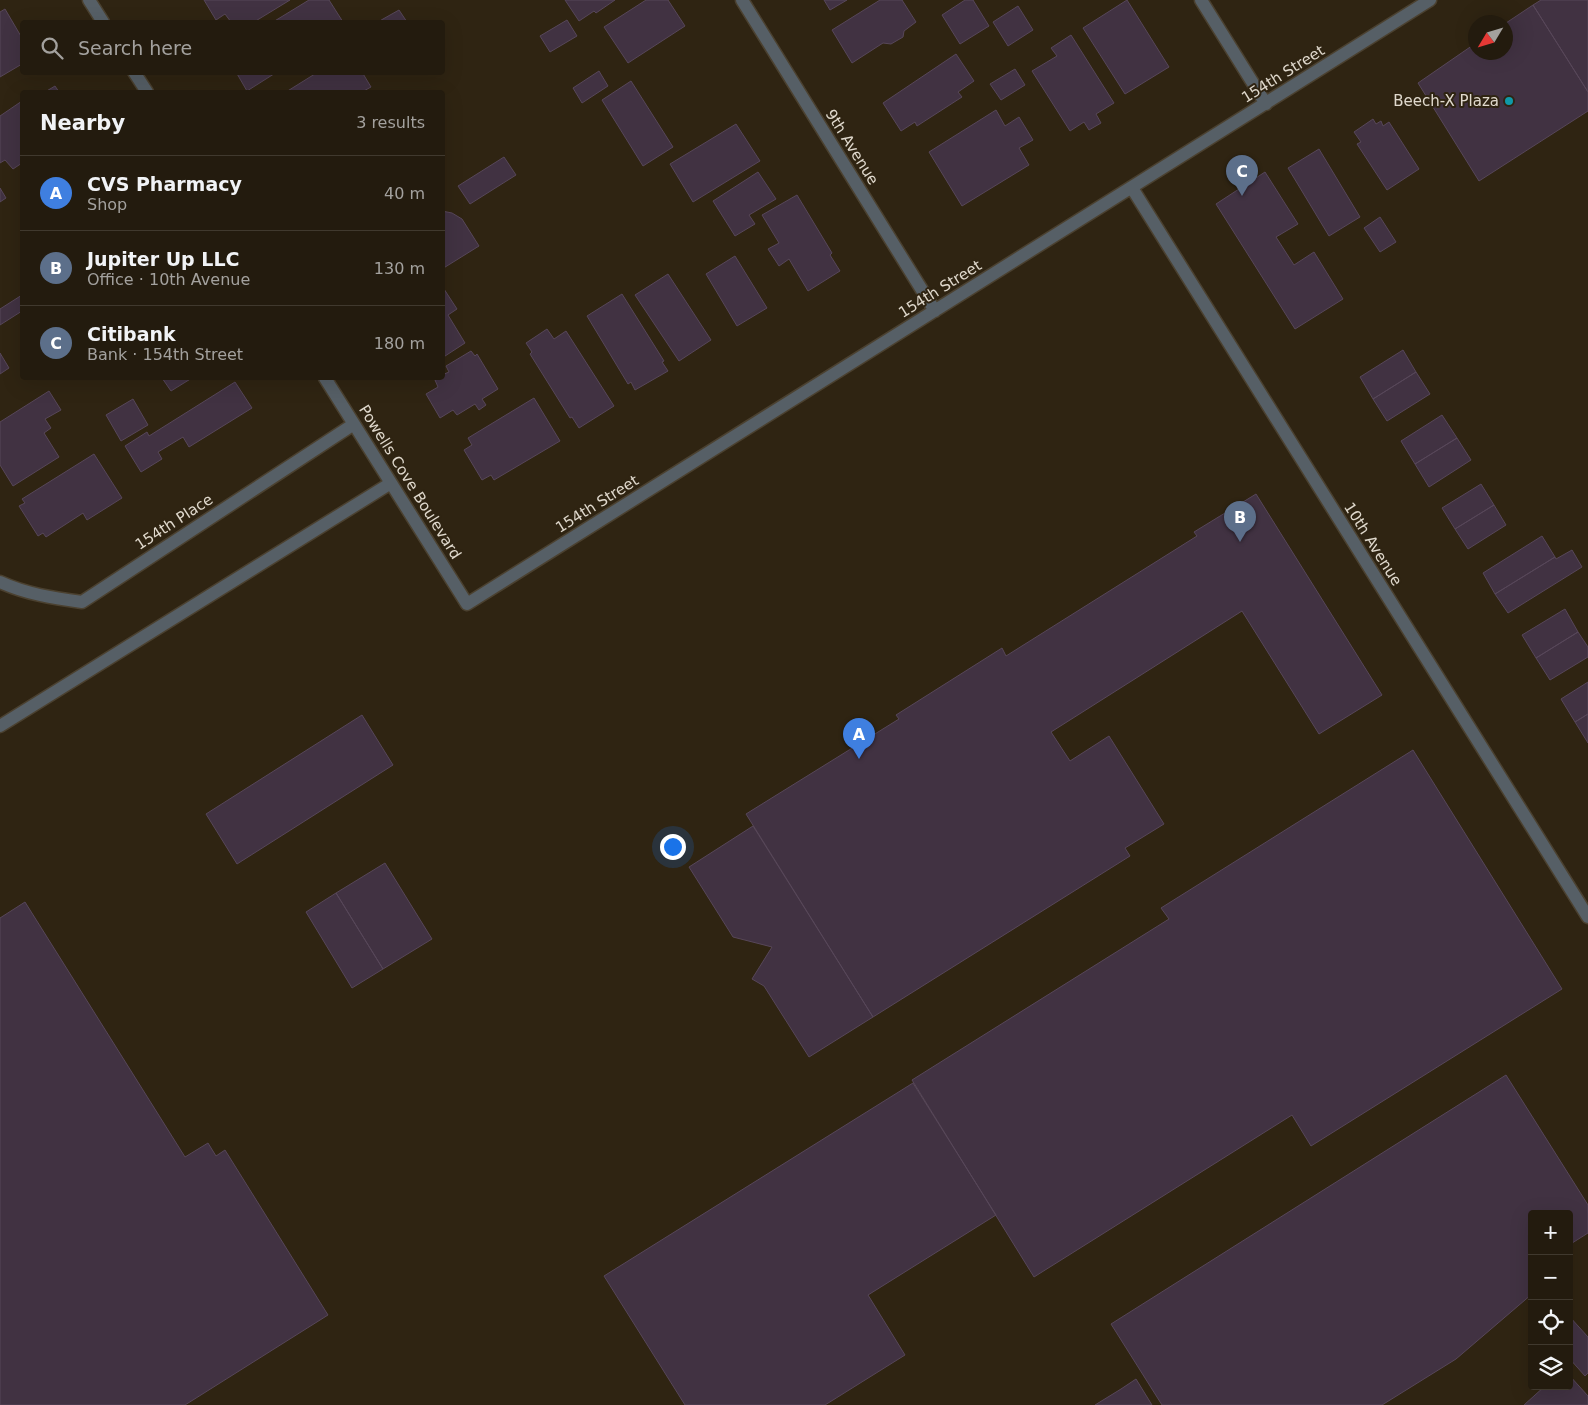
<!DOCTYPE html>
<html lang="en">
<head>
<meta charset="utf-8">
<style>
  body { margin:0; font-family:"DejaVu Sans",sans-serif; background:#2b2417; color:#f1f3f6 }
  .controls { position:absolute; right:15px; bottom:15px; display:grid; overflow:hidden; border-radius:5px; box-shadow:0 5px 20px #0002 }
  .controls button { width:45px; height:45px; display:grid; place-items:center; padding:0; border:0; border-bottom:1px solid #40392e; background:#231b0e; color:#f1f3f6; font:25px sans-serif }
  .compass { position:absolute; left:1468px; top:15px; width:45px; height:45px; border-radius:50%; background:#231b0e; box-shadow:0 5px 20px #0002; rotate:232deg }
  .you { position:absolute; left:672px; top:846px; width:18px; height:18px; margin:-12px; border:4px solid #fff; border-radius:50%; background:#1a73e8; box-shadow:0 0 0 8px #1a73e833 }
  .badge { display:grid; place-items:center; width:32px; height:32px; border-radius:50%; background:#58cebf; color:#fff; font-size:16px; font-weight:700 }
  .pin { position:absolute; translate:-50% -41px; filter:drop-shadow(0 1px 2px #0008) }
  .pin::after { content:''; position:absolute; top:26px; width:18px; height:15px; background:inherit; clip-path:polygon(0 0,100% 0,50% 100%) }
  .list { margin:0; padding:0; list-style:none }
  h2 { display:flex; justify-content:space-between; align-items:center; height:65px; margin:0; padding:0 20px; font-size:21px }
  h2 small { font-size:16px; font-weight:400; color:#a3a19e }
  .list li { display:grid; grid-template-columns:32px 1fr auto; gap:15px; align-items:center; box-sizing:border-box; height:75px; padding:0 20px; border-top:1px solid #40392e }
  .list b { display:block; font-size:19px; white-space:nowrap }
  .list p { margin:0; font-size:16px; white-space:nowrap; color:#a3a19e }
  .list em { font-size:16px; font-style:normal; color:#a3a19e }
  .icon { flex:none; width:28px; height:28px; fill:none; stroke:currentColor; stroke-width:2; stroke-linecap:round; stroke-linejoin:round }
  .map { position:relative; flex:none; width:1588px; height:1405px; overflow:hidden }
  .search { position:absolute; background:#231b0e; box-shadow:0 5px 20px #0002; left:20px; top:20px; width:425px; height:55px; display:flex; align-items:center; gap:12px; box-sizing:border-box; padding:0 18px; border-radius:5px; color:#a3a19e; font-size:19px }
  .panel { position:absolute; background:#231b0e; box-shadow:0 5px 20px #0002; left:20px; top:90px; width:425px; height:290px; border-radius:5px }
  .map>svg:first-child { display:block }
  .building { fill:#413242; stroke:#574759 }
  .lines { fill:none; stroke-linecap:round; stroke-linejoin:round }
  .minor-casing { stroke:#4b4130; stroke-width:15 }
  .minor { stroke:#565f66; stroke-width:12 }
  .culture-dot { fill:#0f9aa8; stroke:#2f2412; stroke-width:2 }
  .labels { text-anchor:middle; dominant-baseline:central; stroke-width:4; stroke-linejoin:round; paint-order:stroke }
  .street-label { font-size:15px; fill:#e0d9cd; stroke:#2f2412 }
  .poi-label { font-size:15px; fill:#e0d9cd; stroke:#2f2412; text-anchor:end }
</style>
</head>
<body>
<div class="map">
<svg width="1588" height="1405" viewBox="0 0 1588 1405">
  <rect width="100%" height="100%" fill="#2f2412"/>
  <path class="building" d="M 204,0 L 290,0 L 254,22 L 231,22 L 225,14 L 216,20 Z
    M 309,0 L 329,0 L 343,22 L 273,22 Z
    M 565,0 L 615,0 L 596,13 L 594,11 L 579,21 Z
    M 646,0 L 668,0 L 685,26 L 628,63 L 604,27 Z
    M 824,0 L 847,0 L 830,10 Z
    M 880,0 L 902,0 L 916,22 L 904,31 L 903,37 L 891,44 L 883,43 L 852,63 L 832,30 Z
    M 965,0 L 973,0 L 989,26 L 960,44 L 942,15 Z
    M 1127,0 L 1169,67 L 1125,94 L 1083,28 Z
    M 1541,0 L 1588,0 L 1588,92 L 1533,5 Z
    M 1533,5 L 1588,92 L 1588,111 L 1479,181 L 1418,83 L 1476,43 L 1476,52 L 1506,52 L 1506,23 Z
    M 1018,6 L 1033,30 L 1008,46 L 993,22 Z
    M 5,9 L 22,38 L 22,64 L 0,77 L 0,12 Z
    M 399,10 L 407,22 L 378,22 L 383,19 Z
    M 567,20 L 577,36 L 550,52 L 540,36 Z
    M 1071,35 L 1114,103 L 1096,114 L 1101,123 L 1089,130 L 1084,122 L 1070,131 L 1032,71 L 1057,56 L 1051,48 Z
    M 956,54 L 974,81 L 958,92 L 962,97 L 917,126 L 915,122 L 901,131 L 883,103 Z
    M 1015,69 L 1025,85 L 1001,100 L 990,84 Z
    M 599,71 L 608,86 L 582,103 L 573,88 Z
    M 236,72 L 277,72 L 247,91 Z
    M 318,72 L 362,72 L 371,87 L 362,92 L 286,92 Z
    M 631,81 L 673,147 L 643,166 L 602,100 Z
    M 55,86 L 59,92 L 45,92 Z
    M 22,101 L 22,163 L 13,169 L 5,160 L 0,163 L 0,116 Z
    M 996,110 L 1005,126 L 1019,117 L 1033,140 L 1019,148 L 1029,165 L 962,206 L 929,152 Z
    M 1373,119 L 1376,124 L 1381,121 L 1383,126 L 1389,122 L 1419,169 L 1387,190 L 1357,144 L 1361,142 L 1354,132 Z
    M 736,124 L 760,161 L 693,202 L 670,164 Z
    M 1319,149 L 1360,217 L 1329,236 L 1288,168 Z
    M 504,157 L 516,175 L 470,204 L 458,186 Z
    M 758,172 L 776,199 L 749,215 L 755,224 L 735,236 L 713,201 Z
    M 1265,172 L 1298,224 L 1276,237 L 1294,265 L 1314,252 L 1343,299 L 1295,329 L 1216,204 Z
    M 0,188 L 6,198 L 0,202 Z
    M 797,195 L 832,253 L 830,255 L 840,271 L 808,291 L 789,259 L 779,266 L 768,249 L 779,243 L 762,215 Z
    M 442,211 L 452,213 L 462,219 L 479,246 L 442,269 Z
    M 1380,217 L 1396,242 L 1380,252 L 1364,228 Z
    M 735,256 L 767,308 L 737,326 L 706,274 Z
    M 668,274 L 711,340 L 679,361 L 635,295 Z
    M 444,289 L 457,309 L 448,315 L 465,343 L 442,358 L 442,291 Z
    M 622,294 L 664,361 L 662,362 L 668,371 L 635,390 L 631,382 L 628,384 L 587,316 Z
    M 22,295 L 22,311 L 0,325 L 0,309 Z
    M 547,329 L 554,339 L 566,331 L 614,406 L 579,428 L 572,417 L 570,418 L 530,354 L 532,352 L 526,343 Z
    M 1403,350 L 1416,372 L 1373,399 L 1360,377 Z
    M 471,351 L 475,356 L 477,354 L 498,389 L 482,399 L 486,405 L 479,410 L 475,404 L 457,415 L 453,410 L 440,418 L 426,394 L 438,387 L 435,380 L 442,378 L 442,375 L 449,372 L 446,366 Z
    M 0,353 L 9,368 L 0,374 Z
    M 1416,372 L 1430,394 L 1387,421 L 1373,399 Z
    M 162,378 L 192,378 L 171,391 Z
    M 235,382 L 252,408 L 189,447 L 183,437 L 158,452 L 162,459 L 141,472 L 125,446 L 147,432 L 149,436 Z
    M 49,391 L 61,410 L 45,419 L 51,428 L 44,433 L 59,457 L 13,486 L 0,465 L 0,422 Z
    M 534,398 L 560,441 L 494,480 L 491,475 L 482,480 L 464,450 L 472,445 L 468,438 Z
    M 133,399 L 148,425 L 121,441 L 106,415 Z
    M 1442,415 L 1457,438 L 1415,464 L 1401,441 Z
    M 1457,438 L 1471,460 L 1429,487 L 1415,464 Z
    M 94,454 L 122,498 L 87,520 L 83,513 L 46,537 L 43,533 L 38,536 L 19,506 L 25,503 L 22,499 Z
    M 1481,484 L 1494,505 L 1455,529 L 1442,508 Z
    M 1256,494 L 1382,695 L 1319,734 L 1242,611 L 1051,732 L 1070,761 L 1109,736 L 1164,824 L 1125,848 L 1130,856 L 873,1017 L 746,814 L 899,719 L 896,715 L 1002,648 L 1006,656 L 1197,536 L 1194,532 Z
    M 1494,505 L 1506,525 L 1468,549 L 1455,529 Z
    M 1542,536 L 1555,557 L 1495,594 L 1483,573 Z
    M 1572,550 L 1582,567 L 1508,613 L 1495,594 L 1555,557 L 1556,559 Z
    M 1565,609 L 1578,632 L 1536,658 L 1522,635 Z
    M 1578,632 L 1588,647 L 1588,657 L 1550,680 L 1536,658 Z
    M 1588,682 L 1588,714 L 1575,722 L 1561,699 Z
    M 1588,714 L 1588,743 L 1575,722 Z
    M 362,715 L 393,765 L 237,864 L 206,814 Z
    M 1413,750 L 1562,989 L 1311,1146 L 1292,1115 L 1034,1277 L 912,1080 L 1169,919 L 1161,908 Z
    M 753,826 L 873,1017 L 809,1057 L 764,986 L 752,979 L 772,947 L 733,937 L 689,867 Z
    M 385,863 L 432,939 L 383,969 L 336,893 Z
    M 336,893 L 383,969 L 352,988 L 306,912 Z
    M 25,902 L 185,1157 L 208,1143 L 216,1156 L 225,1150 L 328,1315 L 185,1405 L 0,1405 L 0,918 Z
    M 1506,1075 L 1588,1205 L 1588,1233 L 1569,1245 L 1569,1214 L 1532,1214 L 1532,1268 L 1530,1269 L 1532,1272 L 1532,1294 L 1456,1359 L 1382,1405 L 1162,1405 L 1111,1324 Z
    M 913,1083 L 996,1215 L 868,1295 L 905,1355 L 825,1405 L 685,1405 L 604,1276 Z
    M 1569,1316 L 1588,1337 L 1588,1373 L 1585,1376 L 1569,1358 Z
    M 1569,1375 L 1588,1396 L 1588,1405 L 1524,1405 L 1545,1386 L 1569,1386 Z
    M 1136,1379 L 1152,1405 L 1095,1405 L 1121,1389 Z"/>
  <g class="lines">
    <defs>
      <path id="minor" d="M 89,0 L 103,22
        M 742,0 L 935,311
        M 1201,0 L 1266,104
        M 134,72 L 147,92
        M 1132,188 L 1588,917
        M 325,378 L 467,604 L 1430,0
        M 0,582 C 26,594 53,598 82,602 L 354,424
        M 0,726 L 391,483"/>
    </defs>
    <use href="#minor" class="minor-casing"/>
    <use href="#minor" class="minor"/>
  </g>
  <circle class="culture-dot" cx="1509" cy="101" r="5"/>
  <g class="labels">
    <g class="street-label">
      <text transform="translate(1283 74) rotate(-32)">154th Street</text>
      <text transform="translate(852 147) rotate(58)">9th Avenue</text>
      <text transform="translate(940 289) rotate(-32)">154th Street</text>
      <text transform="translate(410 482) rotate(58)">Powells Cove Boulevard</text>
      <text transform="translate(597 504) rotate(-32)">154th Street</text>
      <text transform="translate(174 522) rotate(-33)">154th Place</text>
      <text transform="translate(1373 544) rotate(58)">10th Avenue</text>
    </g>
    <g class="poi-label">
      <text x="1499" y="101">Beech-X Plaza</text>
    </g>
  </g>
</svg>
<div class="controls">
<button>+</button>
<button>−</button>
<button><svg class="icon" aria-label="locate" viewBox="0 0 24 24"><circle cx="12" cy="12" r="6"/><path d="M12 2v4M12 18v4M2 12h4M18 12h4"/></svg></button>
<button><svg class="icon" aria-label="layers" viewBox="0 0 24 24"><path d="M12 4l9 5-9 5-9-5zM3 14l9 5 9-5"/></svg></button>
</div>
<svg class="compass" viewBox="-18 -18 36 36"><path d="M0-13l5 13h-10z" fill="#e53935"/><path d="M0 13l5-13h-10z" fill="#a3a19e"/></svg>
<div class="you"></div>
<div class="pin badge" style="left:859px;top:759px;background:#3f7fe0">A</div>
<div class="pin badge" style="left:1240px;top:542px;background:#5c6f8a">B</div>
<div class="pin badge" style="left:1242px;top:196px;background:#5c6f8a">C</div>
<div class="search"><svg class="icon" aria-label="search" viewBox="0 0 24 24"><circle cx="10" cy="10" r="6"/><path d="M15 15l6 6"/></svg>Search here</div>
<section class="panel">
<h2>Nearby<small>3 results</small></h2>
<ul class="list">
<li><span class="badge" style="background:#3f7fe0">A</span><div><b>CVS Pharmacy</b><p>Shop</p></div><em>40 m</em></li>
<li><span class="badge" style="background:#5c6f8a">B</span><div><b>Jupiter Up LLC</b><p>Office · 10th Avenue</p></div><em>130 m</em></li>
<li><span class="badge" style="background:#5c6f8a">C</span><div><b>Citibank</b><p>Bank · 154th Street</p></div><em>180 m</em></li>
</ul>
</section>
</div>
</body>
</html>
